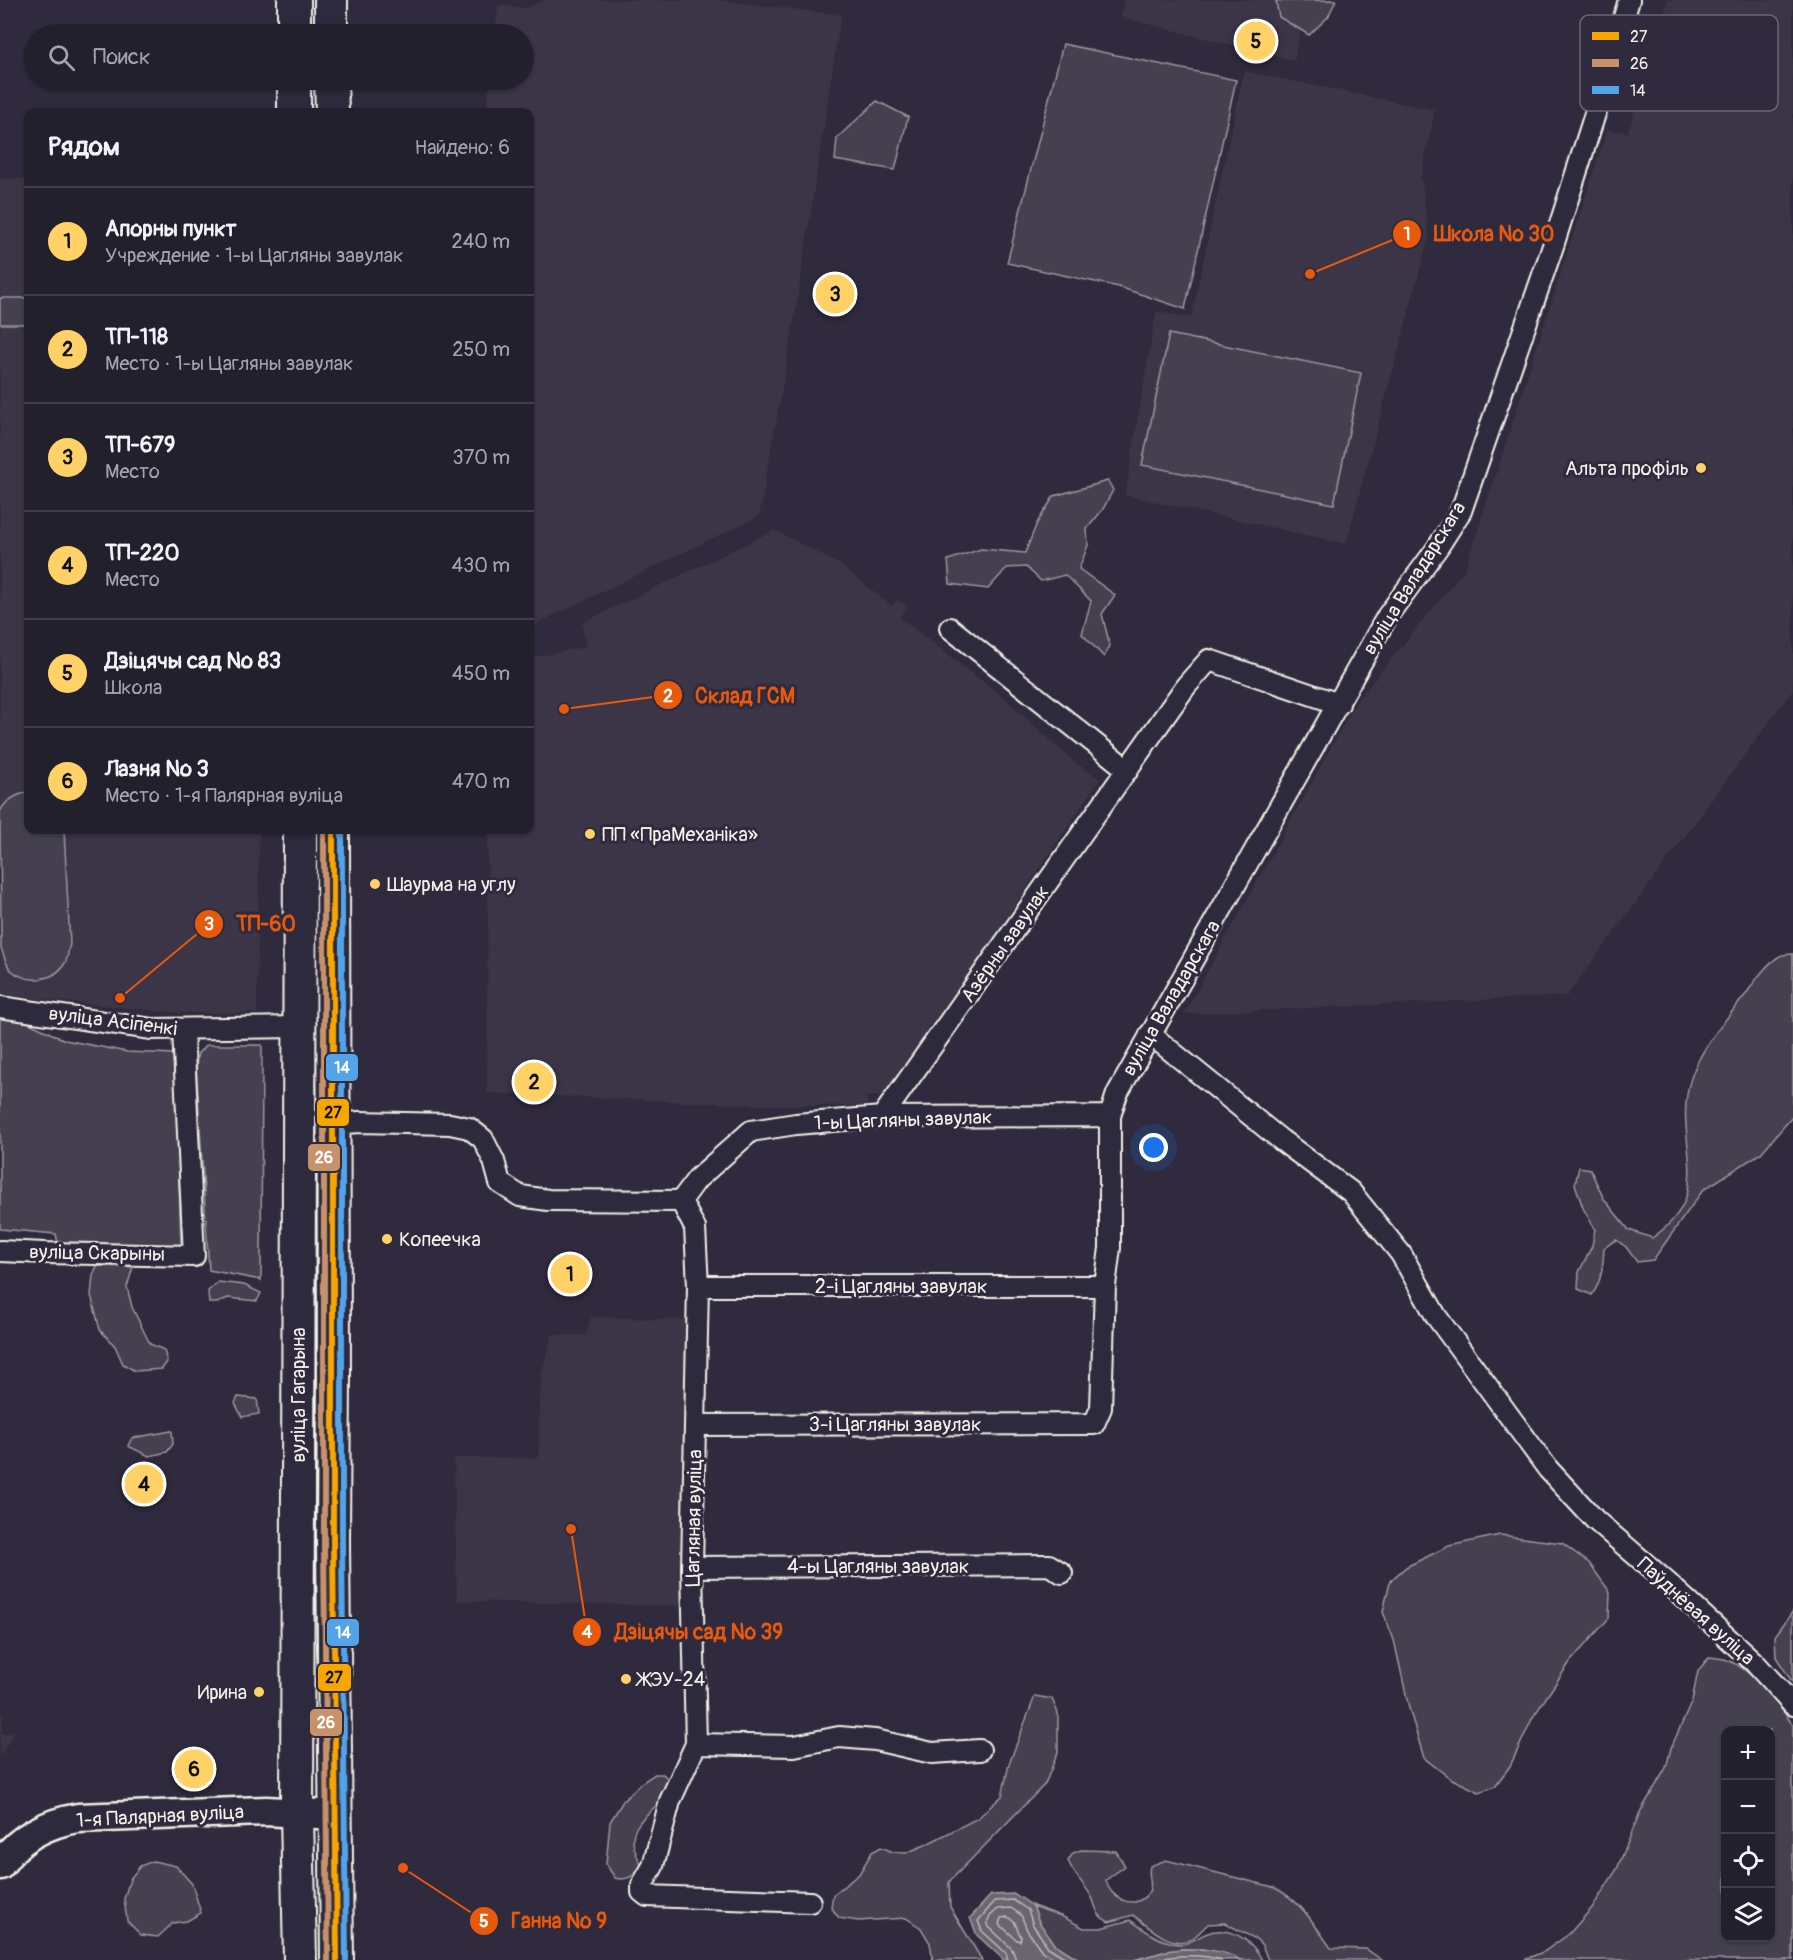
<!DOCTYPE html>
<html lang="ru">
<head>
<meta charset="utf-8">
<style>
  body { margin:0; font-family:Pangolin,sans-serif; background:#2b2836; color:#f1f3f6 }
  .controls { position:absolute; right:18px; bottom:18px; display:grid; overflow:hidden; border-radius:12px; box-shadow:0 2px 4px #0004 }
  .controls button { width:54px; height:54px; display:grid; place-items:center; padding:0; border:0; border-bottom:2px solid #403e4a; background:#23202e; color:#f1f3f6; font:30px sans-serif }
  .you { position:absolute; left:1154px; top:1148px; width:21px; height:21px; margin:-15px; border:4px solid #fff; border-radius:50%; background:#1a73e8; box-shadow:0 0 0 9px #1a73e833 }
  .badge { display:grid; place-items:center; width:39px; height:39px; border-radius:50%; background:#ffd166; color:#111; font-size:20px; font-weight:700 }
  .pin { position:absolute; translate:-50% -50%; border:3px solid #fff; box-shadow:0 2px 6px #0006 }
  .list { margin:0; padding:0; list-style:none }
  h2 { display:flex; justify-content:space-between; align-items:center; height:78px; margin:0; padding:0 24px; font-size:26px }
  h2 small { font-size:20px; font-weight:400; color:#a3a3aa }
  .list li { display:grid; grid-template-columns:39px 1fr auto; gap:18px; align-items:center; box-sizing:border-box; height:108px; padding:0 24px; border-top:2px solid #403e4a }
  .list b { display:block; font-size:22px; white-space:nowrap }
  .list p { margin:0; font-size:20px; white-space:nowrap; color:#a3a3aa }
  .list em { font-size:20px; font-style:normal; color:#a3a3aa }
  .icon { flex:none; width:33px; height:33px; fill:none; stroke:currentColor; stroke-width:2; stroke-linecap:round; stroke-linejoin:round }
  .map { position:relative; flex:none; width:1793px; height:1960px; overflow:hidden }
  .search { position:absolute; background:#23202e; box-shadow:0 2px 4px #0004; left:24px; top:24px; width:510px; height:66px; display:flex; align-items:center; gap:15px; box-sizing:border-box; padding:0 21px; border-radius:33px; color:#a3a3aa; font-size:22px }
  .panel { position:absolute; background:#23202e; box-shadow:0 2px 4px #0004; left:24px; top:108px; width:510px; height:726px; border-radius:12px }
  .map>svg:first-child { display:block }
  .built { fill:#3b3647 }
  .green { fill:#454050; stroke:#9c989c; stroke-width:1.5; fill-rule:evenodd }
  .water { fill:#6a6670; stroke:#a19ea0; stroke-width:1.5 }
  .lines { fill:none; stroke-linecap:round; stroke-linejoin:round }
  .shore { stroke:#bdb9b8; stroke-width:1.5 }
  .street-casing { stroke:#f4f1e8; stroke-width:24 }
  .secondary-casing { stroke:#f4f1e8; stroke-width:33 }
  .primary-casing { stroke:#f4f1e8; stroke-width:36 }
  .street { stroke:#2f2a3d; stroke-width:20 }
  .secondary { stroke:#2f2a3d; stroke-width:28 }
  .primary { stroke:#2f2a3d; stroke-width:32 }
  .bus-1-casing { stroke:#2f2a3d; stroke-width:10 }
  .bus-2-casing { stroke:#2f2a3d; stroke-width:10 }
  .bus-3-casing { stroke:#2f2a3d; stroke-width:10 }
  .bus-1 { stroke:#f7a600; stroke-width:6 }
  .bus-2 { stroke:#c7916a; stroke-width:6 }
  .bus-3 { stroke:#53a3e8; stroke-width:6 }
  .poi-dot { fill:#ffd166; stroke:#2f2a3d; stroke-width:2 }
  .labels { text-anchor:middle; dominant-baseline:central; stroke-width:6; stroke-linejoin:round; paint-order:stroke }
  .poi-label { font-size:20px; fill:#f4f1e8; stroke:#2f2a3d; text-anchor:start }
  .street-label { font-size:20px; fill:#f4f1e8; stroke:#2f2a3d }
  .key { fill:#2f2a3d; stroke:#6a6670; stroke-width:1.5 }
  .key-label { font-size:16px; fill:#f4f1e8 }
  .leader { fill:none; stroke:#e8590c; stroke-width:2 }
  .callout-dot { fill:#e8590c; stroke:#2f2a3d; stroke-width:2 }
  .mark-label { font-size:18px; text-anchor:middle; font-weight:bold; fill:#fff }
  .callout-label { font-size:21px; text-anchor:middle; font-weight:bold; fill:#e8590c; stroke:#2f2a3d; stroke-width:6; stroke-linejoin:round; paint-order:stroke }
  .line-badge { stroke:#2f2a3d; stroke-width:2 }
  .badge-label { font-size:16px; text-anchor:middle; font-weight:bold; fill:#fff }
  .pale-badge-label { font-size:16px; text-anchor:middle; font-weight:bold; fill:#111 }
</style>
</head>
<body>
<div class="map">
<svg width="1793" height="1960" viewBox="0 0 1793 1960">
  <rect width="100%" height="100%" fill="#2f2a3d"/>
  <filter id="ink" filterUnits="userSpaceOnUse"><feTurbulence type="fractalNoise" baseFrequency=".0167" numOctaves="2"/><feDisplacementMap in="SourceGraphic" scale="12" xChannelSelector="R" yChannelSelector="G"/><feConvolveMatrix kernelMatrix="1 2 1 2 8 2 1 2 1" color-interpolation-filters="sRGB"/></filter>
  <g filter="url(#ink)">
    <path class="built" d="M 545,0 L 717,0 L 841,15 L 793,328 L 759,516 L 542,621 L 530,630 L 530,112 L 486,112 L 490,80 L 524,80 L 524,34 L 495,34 L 498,5 L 527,8 Z
      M 1124,0 L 1307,0 L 1294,61 L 1121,17 Z
      M 1668,0 L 1793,0 L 1793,690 L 1567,996 L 1184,1014 L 1356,702 L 1465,569 L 1607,130 L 1628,132 Z
      M 1244,71 L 1435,110 L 1421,177 L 1429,237 L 1346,544 L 1125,495 L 1156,311 L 1191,318 Z
      M 0,179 L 28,179 L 28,830 L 259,830 L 257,1013 L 179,1013 L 0,995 Z
      M 774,530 L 839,564 L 892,606 L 897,599 L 908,607 L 899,617 L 1003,697 L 1073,761 L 1100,779 L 886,1097 L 867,1096 L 867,1106 L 758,1105 L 487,1093 L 488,830 L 530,830 L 530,658 L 585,647 L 582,623 Z
      M 591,1317 L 686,1320 L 687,1606 L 457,1601 L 454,1458 L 538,1458 L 541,1375 L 552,1335 L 586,1335 Z
      M 0,1715 L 3,1716 L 2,1733 L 14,1733 L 0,1757 Z"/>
    <path class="green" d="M 1336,0 L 1328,17 L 1309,35 L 1279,17 L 1276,1 Z
      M 1063,44 L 1236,80 L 1185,309 L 1119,287 L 1007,263 Z
      M 877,101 L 908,117 L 895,170 L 835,160 L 837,138 Z
      M 0,298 L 28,298 L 28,324 L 0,324 Z
      M 1169,334 L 1361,373 L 1334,504 L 1142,465 Z
      M 1108,481 L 1113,490 L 1103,509 L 1087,529 L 1088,545 L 1079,569 L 1115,595 L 1102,614 L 1110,646 L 1104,657 L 1082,634 L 1091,601 L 1065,575 L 1041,581 L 1026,567 L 1007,568 L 988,589 L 950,584 L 948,560 L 981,549 L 1025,553 L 1037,523 L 1054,496 Z
      M 28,792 L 28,830 L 64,830 L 70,944 C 68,950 68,958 65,963 C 54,982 27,984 11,970 C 6,965 4,955 1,948 L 0,812 C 5,800 16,795 28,792 Z
      M 1793,954 L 1793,1116 L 1761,1153 L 1703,1190 L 1653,1260 L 1637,1262 L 1626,1247 L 1616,1240 L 1604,1248 C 1603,1265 1602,1281 1592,1295 L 1578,1289 L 1579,1272 L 1592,1246 L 1595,1229 L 1583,1208 L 1575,1184 L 1579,1167 L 1590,1169 L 1604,1199 L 1629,1230 L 1652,1238 C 1721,1191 1670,1140 1691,1078 C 1700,1049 1727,1018 1746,994 C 1755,981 1766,964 1780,956 C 1783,954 1789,955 1793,954 Z
      M 0,1018 L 27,1022 L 65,1040 L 127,1052 L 175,1054 L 181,1245 L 67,1251 L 58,1244 L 56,1234 L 0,1229 Z
      M 207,1045 L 262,1045 L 261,1280 L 209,1270 L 196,1066 L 198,1053 Z
      M 97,1266 L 133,1267 L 127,1287 L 132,1307 L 150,1344 L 164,1350 L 167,1362 L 162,1369 L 135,1371 L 123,1364 L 115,1346 L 100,1330 L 91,1295 L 93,1275 Z
      M 218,1282 L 244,1285 L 261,1293 L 257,1301 L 228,1298 L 217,1303 L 209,1303 L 208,1291 Z
      M 238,1397 L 257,1399 L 259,1414 L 242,1417 L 235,1403 Z
      M 172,1431 L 173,1444 L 167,1452 L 149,1456 L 128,1446 L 132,1438 Z
      M 1500,1535 L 1562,1543 L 1589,1563 L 1610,1592 L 1609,1618 L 1570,1662 L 1533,1717 L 1510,1766 L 1495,1786 L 1479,1792 L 1450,1778 L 1424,1758 L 1409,1708 L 1394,1640 L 1383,1612 L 1390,1581 L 1406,1567 L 1449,1546 Z
      M 1793,1611 L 1793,1683 L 1776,1657 L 1775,1636 Z
      M 1709,1657 C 1715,1658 1722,1658 1727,1660 C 1754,1670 1777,1703 1793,1725 L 1793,1960 L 1524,1960 L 1545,1951 L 1569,1934 L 1592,1908 L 1617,1869 L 1640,1812 L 1666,1768 L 1671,1748 L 1692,1701 L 1698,1671 ZM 1770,1730 L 1770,1938 L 1726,1938 L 1726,1730 Z
      M 1035,1696 L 1052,1699 L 1058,1713 L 1058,1752 L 1045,1784 L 949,1882 L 950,1907 L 982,1960 L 933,1960 L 930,1943 L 921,1928 L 906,1918 L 858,1921 L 839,1918 L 831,1907 L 833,1895 L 859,1874 L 872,1852 L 881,1847 L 893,1852 L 906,1853 L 925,1845 L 978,1818 L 1002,1796 L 1009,1764 Z
      M 655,1774 L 663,1774 L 669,1780 C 669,1806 636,1813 633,1838 C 632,1846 638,1858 641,1865 C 635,1877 627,1881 615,1878 L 606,1864 L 610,1822 L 623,1801 L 641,1783 Z
      M 1081,1850 L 1116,1851 L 1125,1866 L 1106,1880 C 1109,1898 1135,1912 1148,1893 C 1154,1885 1147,1876 1150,1866 L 1166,1860 L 1273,1887 C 1303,1902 1312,1922 1331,1948 L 1366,1949 L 1382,1960 L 1268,1960 L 1262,1945 L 1256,1939 L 1225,1923 L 1208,1924 C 1203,1928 1197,1936 1191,1939 C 1172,1950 1146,1925 1133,1915 L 1109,1922 C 1093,1914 1098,1907 1090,1894 C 1082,1882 1075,1876 1068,1861 L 1073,1853 Z
      M 153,1861 L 176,1866 L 192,1884 L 201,1913 L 187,1921 L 173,1923 L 158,1937 L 141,1935 L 127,1921 L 124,1899 L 130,1879 L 140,1866 Z
      M 1033,1906 L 1061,1916 L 1084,1928 L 1101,1928 L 1130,1920 C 1146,1931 1159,1942 1180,1944 C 1190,1944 1196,1938 1205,1934 C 1227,1924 1252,1939 1262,1960 L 1240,1960 L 1235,1957 L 1203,1949 L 1182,1949 L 1167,1951 L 1134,1960 L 1080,1960 L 1053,1943 L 1039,1922 Z"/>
    <path class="water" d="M 1015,1894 L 1033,1906 L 1039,1922 L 1053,1943 L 1080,1960 L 1004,1960 L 977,1935 L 970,1918 L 991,1895 Z
      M 1182,1949 C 1200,1949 1224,1949 1240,1960 L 1134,1960 L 1167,1951 Z"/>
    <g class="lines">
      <path class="shore" d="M 1008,1917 L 1014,1921 L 1021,1937 L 1020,1941 L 1017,1940 L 999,1924 L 1001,1918 Z
        M 1008,1960 L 1006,1953 L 982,1931 L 978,1921 L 995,1901 L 1013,1900 L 1028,1910 L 1033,1925 L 1048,1947 L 1069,1960
        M 1016,1960 L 1012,1949 L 989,1927 C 985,1919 992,1914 998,1909 L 1011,1908 L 1021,1915 L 1027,1930 L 1042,1951 L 1055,1960
        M 1155,1960 C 1179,1954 1200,1954 1223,1960"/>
      <defs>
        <path id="street" d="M 950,628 L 1128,770
          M 0,1007 L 152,1029 L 299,1027
          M 1150,1034 L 1281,1140 L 1351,1192 L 1401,1254 L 1436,1316 L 1548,1469 L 1595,1520 L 1669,1584 L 1755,1663 L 1793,1705
          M 882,1117 L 1186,686 L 1209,660 L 1339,704
          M 333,1124 L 359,1122 L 450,1124 L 469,1128 L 483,1139 L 494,1161 L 500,1183 L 520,1196 L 548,1200 L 681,1201 L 697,1179 L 751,1131 L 796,1124 L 882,1117 L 1110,1116
          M 681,1201 L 695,1228 L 698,1286 L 692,1567 L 696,1744 L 670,1801 L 653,1866 L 642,1885 L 642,1892 L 647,1896 L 810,1902
          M 0,1251 L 45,1253 L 194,1256 L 183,1030
          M 698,1286 L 1105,1286
          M 695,1425 L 1094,1424 L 1101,1408 L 1105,1286 L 1110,1248 L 1110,1116 L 1117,1094 L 1388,615 L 1438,547 L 1461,511 L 1553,246 L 1600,98 L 1629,0
          M 692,1567 L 1049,1565 L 1062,1573
          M 696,1744 L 794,1746 L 839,1737 L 875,1740 L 932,1753 L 980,1750"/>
        <path id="secondary" d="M 0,1865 C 18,1838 47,1823 78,1818 L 266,1811 L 335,1815"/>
        <path id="primary" d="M 294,0 L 294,34
          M 331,0 L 331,34
          M 331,80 L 332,112
          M 294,112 L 294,80
          M 300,830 L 297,1813 L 300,1960
          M 333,830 L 334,1376 L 333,1542 L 337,1960"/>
      </defs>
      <use href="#street" class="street-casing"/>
      <use href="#secondary" class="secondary-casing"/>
      <use href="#primary" class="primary-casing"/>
      <use href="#street" class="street"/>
      <use href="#secondary" class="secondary"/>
      <use href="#primary" class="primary"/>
      <defs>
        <path id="bus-1" d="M 333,830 L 333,1542 L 337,1960"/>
        <path id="bus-2" d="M 324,830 L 324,1542 L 328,1960"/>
        <path id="bus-3" d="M 342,830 L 342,1542 L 346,1960"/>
      </defs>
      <use href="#bus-1" class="bus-1-casing"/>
      <use href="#bus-2" class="bus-2-casing"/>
      <use href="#bus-3" class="bus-3-casing"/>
      <use href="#bus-1" class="bus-1"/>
      <use href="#bus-2" class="bus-2"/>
      <use href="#bus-3" class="bus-3"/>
    </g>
  </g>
  <g class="poi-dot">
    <circle cx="1701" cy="468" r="6"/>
    <circle cx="590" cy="834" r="6"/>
    <circle cx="375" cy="884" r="6"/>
    <circle cx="387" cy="1239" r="6"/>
    <circle cx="626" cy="1679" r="6"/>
    <circle cx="259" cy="1692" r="6"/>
  </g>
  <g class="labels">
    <g class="poi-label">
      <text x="1689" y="468" text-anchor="end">Альта профіль</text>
      <text x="602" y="834">ПП «ПраМеханіка»</text>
      <text x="387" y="884">Шаурма на углу</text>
      <text x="399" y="1239">Копеечка</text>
      <text x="638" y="1679">ЖЭУ-24</text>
      <text x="247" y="1692" text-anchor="end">Ирина</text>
    </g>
    <g class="street-label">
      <text transform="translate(1414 578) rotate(-58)">вуліца Валадарскага</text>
      <text transform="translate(1005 944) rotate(-55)">Азёрны завулак</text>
      <text transform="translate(1171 998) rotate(-60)">вуліца Валадарскага</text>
      <text transform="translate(113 1021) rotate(7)">вуліца Асіпенкі</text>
      <text transform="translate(903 1120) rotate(-2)">1-ы Цагляны завулак</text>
      <text transform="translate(97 1253) rotate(1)">вуліца Скарыны</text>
      <text x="901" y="1286">2-і Цагляны завулак</text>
      <text transform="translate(298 1395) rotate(-90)">вуліца Гагарына</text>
      <text x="895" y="1424">3-і Цагляны завулак</text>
      <text transform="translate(694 1518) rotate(-89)">Цагляная вуліца</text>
      <text x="878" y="1566">4-ы Цагляны завулак</text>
      <text transform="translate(1696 1611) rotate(42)">Паўднёвая вуліца</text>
      <text transform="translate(160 1816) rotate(-3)">1-я Палярная вуліца</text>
    </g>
  </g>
  <rect x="1580" y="15" width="198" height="96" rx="9" class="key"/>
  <rect x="1592" y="32" width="27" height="8" fill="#f7a600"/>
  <rect x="1592" y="59" width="27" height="8" fill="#c7916a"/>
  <rect x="1592" y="86" width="27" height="8" fill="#53a3e8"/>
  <g class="key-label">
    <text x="1630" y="42">27</text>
    <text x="1630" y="69">26</text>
    <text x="1630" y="96">14</text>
  </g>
  <path class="leader" d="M1310 274L1407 234M564 709L668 695M120 998L209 924M571 1529L587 1632M403 1868L484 1921"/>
  <g class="callout-dot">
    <circle cx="1310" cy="274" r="6"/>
    <circle cx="564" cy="709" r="6"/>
    <circle cx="120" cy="998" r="6"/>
    <circle cx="571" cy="1529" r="6"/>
    <circle cx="403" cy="1868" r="6"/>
    <circle cx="1407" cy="234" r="15"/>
    <circle cx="668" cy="695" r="15"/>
    <circle cx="209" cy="924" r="15"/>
    <circle cx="587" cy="1632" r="15"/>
    <circle cx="484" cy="1921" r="15"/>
  </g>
  <g class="mark-label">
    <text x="1407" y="240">1</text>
    <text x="668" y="702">2</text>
    <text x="209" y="930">3</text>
    <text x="587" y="1638">4</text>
    <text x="484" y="1927">5</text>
  </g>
  <g class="callout-label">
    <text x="1494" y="241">Школа № 30</text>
    <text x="745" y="703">Склад ГСМ</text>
    <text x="266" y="931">ТП-60</text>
    <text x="699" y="1639">Дзіцячы сад № 39</text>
    <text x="559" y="1928">Ганна № 9</text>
  </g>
  <g class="line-badge">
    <rect x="325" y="1053" width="34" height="29" rx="6" fill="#53a3e8"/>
    <rect x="316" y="1098" width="34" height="29" rx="6" fill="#f7a600"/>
    <rect x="307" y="1143" width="34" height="29" rx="6" fill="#c7916a"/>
    <rect x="326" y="1618" width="34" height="29" rx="6" fill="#53a3e8"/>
    <rect x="317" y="1663" width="35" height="29" rx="6" fill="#f7a600"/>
    <rect x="309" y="1708" width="34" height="29" rx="6" fill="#c7916a"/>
  </g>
  <g class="badge-label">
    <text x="342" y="1073">14</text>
    <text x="324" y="1163">26</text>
    <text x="343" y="1638">14</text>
    <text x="326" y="1728">26</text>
  </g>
  <g class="pale-badge-label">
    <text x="333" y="1118">27</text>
    <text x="334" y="1683">27</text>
  </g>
</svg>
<div class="controls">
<button>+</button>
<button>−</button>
<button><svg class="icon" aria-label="locate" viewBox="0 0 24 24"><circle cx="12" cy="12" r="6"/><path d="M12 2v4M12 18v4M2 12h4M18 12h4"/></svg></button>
<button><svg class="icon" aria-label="layers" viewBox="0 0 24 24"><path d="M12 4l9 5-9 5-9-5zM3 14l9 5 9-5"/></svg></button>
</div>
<div class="you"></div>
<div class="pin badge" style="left:570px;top:1274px">1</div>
<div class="pin badge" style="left:534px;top:1082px">2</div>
<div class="pin badge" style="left:835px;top:294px">3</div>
<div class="pin badge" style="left:144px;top:1484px">4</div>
<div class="pin badge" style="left:1256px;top:41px">5</div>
<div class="pin badge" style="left:194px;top:1769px">6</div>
<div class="search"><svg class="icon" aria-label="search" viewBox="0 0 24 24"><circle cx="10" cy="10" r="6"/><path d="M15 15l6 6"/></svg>Поиск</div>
<section class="panel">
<h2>Рядом<small>Найдено: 6</small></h2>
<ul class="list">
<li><span class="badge">1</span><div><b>Апорны пункт</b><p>Учреждение · 1-ы Цагляны завулак</p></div><em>240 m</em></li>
<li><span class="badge">2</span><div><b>ТП-118</b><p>Место · 1-ы Цагляны завулак</p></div><em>250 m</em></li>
<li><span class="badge">3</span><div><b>ТП-679</b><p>Место</p></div><em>370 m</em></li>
<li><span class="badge">4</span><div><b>ТП-220</b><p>Место</p></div><em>430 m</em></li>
<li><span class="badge">5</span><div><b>Дзіцячы сад № 83</b><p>Школа</p></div><em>450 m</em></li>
<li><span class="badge">6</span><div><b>Лазня № 3</b><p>Место · 1-я Палярная вуліца</p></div><em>470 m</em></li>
</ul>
</section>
</div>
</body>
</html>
